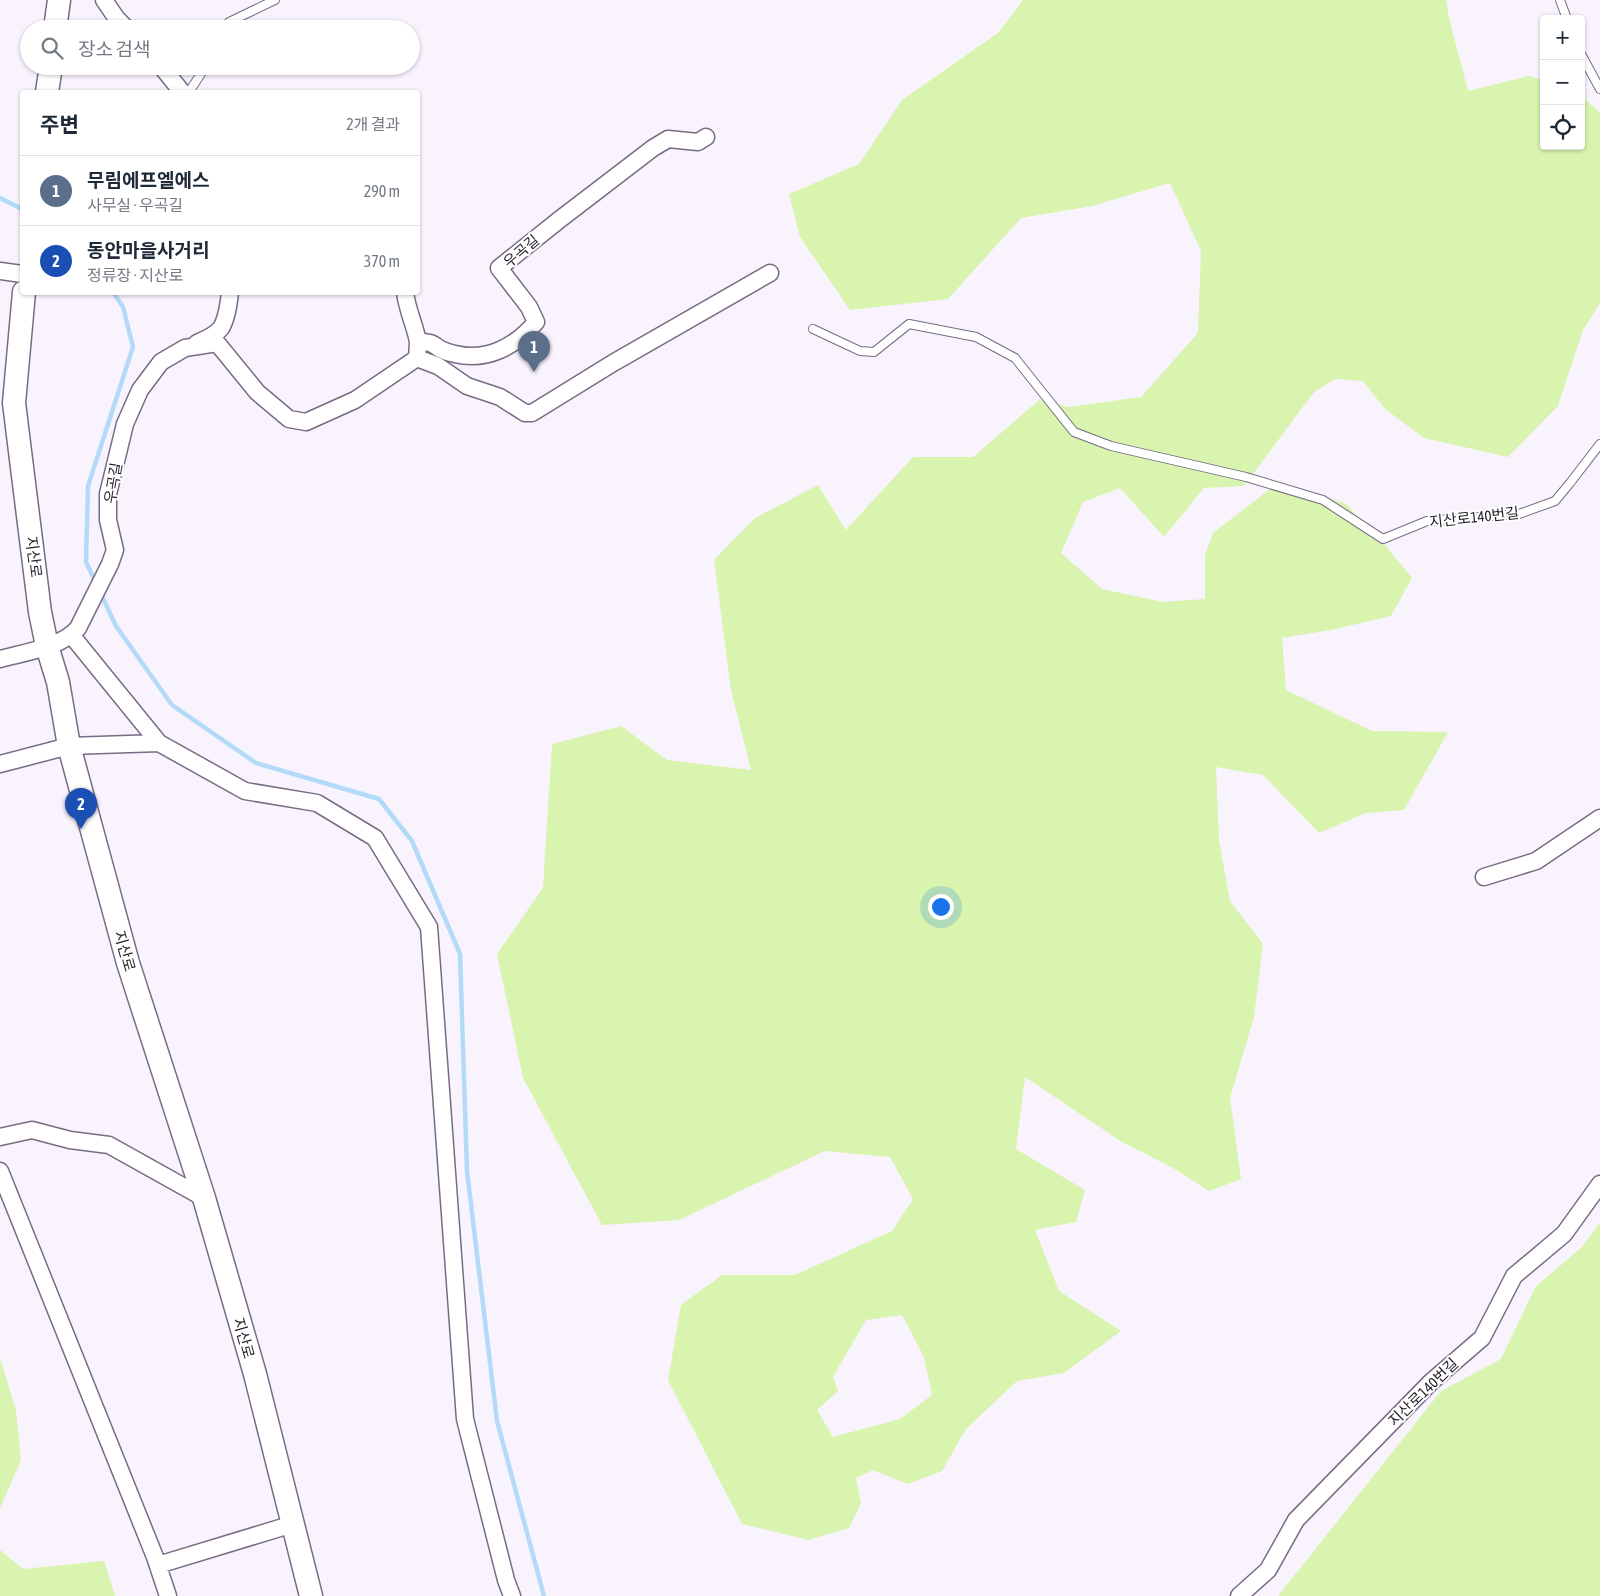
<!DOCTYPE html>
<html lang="ko">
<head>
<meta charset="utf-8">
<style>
  body { margin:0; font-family:"Asap Condensed","Noto Sans KR",sans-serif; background:#f2f2f3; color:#1f2937 }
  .controls { position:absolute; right:15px; top:15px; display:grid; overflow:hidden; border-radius:5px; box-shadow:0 1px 4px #0004 }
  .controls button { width:45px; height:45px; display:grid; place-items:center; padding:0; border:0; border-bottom:1px solid #e0e1e3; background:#fff; color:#1f2937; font:25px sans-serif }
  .you { position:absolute; left:940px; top:906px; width:18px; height:18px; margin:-12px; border:4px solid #fff; border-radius:50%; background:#1a73e8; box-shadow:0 0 0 8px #1a73e833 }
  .badge { display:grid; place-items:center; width:32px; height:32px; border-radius:50%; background:#d93025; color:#fff; font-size:16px; font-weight:700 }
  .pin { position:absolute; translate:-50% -41px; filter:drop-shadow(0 1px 2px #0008) }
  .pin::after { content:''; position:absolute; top:26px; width:18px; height:15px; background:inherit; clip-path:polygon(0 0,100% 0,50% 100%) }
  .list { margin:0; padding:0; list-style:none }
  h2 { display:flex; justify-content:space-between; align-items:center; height:65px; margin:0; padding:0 20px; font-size:21px }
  h2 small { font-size:16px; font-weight:400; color:#747a83 }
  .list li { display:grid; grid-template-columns:32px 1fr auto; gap:15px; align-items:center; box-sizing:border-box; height:70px; padding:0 20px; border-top:1px solid #e0e1e3 }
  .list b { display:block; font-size:19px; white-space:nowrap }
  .list p { margin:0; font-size:16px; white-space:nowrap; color:#747a83 }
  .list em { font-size:16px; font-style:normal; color:#747a83 }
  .icon { flex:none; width:28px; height:28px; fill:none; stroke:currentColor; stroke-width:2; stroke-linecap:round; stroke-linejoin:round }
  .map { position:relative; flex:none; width:1600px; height:1596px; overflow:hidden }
  .search { position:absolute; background:#fff; box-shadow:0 1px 4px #0004; left:20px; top:20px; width:400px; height:55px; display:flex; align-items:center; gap:12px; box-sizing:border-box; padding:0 18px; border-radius:28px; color:#747a83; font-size:19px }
  .panel { position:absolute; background:#fff; box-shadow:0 1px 4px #0004; left:20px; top:90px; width:400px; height:205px; border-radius:5px }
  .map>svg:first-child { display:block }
  .green { fill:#d8f4ae; fill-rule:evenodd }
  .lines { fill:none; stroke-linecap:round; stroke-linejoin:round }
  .stream { stroke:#b3dbf8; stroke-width:4.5 }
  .lane-casing { stroke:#786b83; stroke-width:10 }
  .street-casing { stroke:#786b83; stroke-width:19 }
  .secondary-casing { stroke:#786b83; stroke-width:25 }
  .lane { stroke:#fff; stroke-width:8 }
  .street { stroke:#fff; stroke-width:16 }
  .secondary { stroke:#fff; stroke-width:22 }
  .labels { text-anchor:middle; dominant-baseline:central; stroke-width:4; stroke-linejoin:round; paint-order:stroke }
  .street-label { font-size:15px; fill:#241e28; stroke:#fff }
</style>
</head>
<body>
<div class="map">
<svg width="1600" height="1596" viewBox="0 0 1600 1596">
  <rect width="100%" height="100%" fill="#f9f3fe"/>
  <path class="green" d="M 1023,0 L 1446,0 L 1449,18 L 1468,91 L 1529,76 L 1544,80 L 1544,146 L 1581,146 L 1581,95 L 1600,113 L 1600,303 L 1583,330 L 1558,406 L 1508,457 L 1424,438 L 1385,409 L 1363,381 L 1335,379 L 1314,392 L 1244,486 L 1204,488 L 1164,537 L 1120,488 L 1083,502 L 1061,553 L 1102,589 L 1163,602 L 1205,599 L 1205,555 L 1213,533 L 1278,483 L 1345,503 L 1381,540 L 1412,578 L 1391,616 L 1331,630 L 1282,638 L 1286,690 L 1372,731 L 1448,732 L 1404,810 L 1366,813 L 1319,833 L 1263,775 L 1216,767 L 1219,840 L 1230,901 L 1263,944 L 1254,1017 L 1230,1098 L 1241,1179 L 1209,1191 L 1173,1168 L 1122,1142 L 1025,1077 L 1016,1149 L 1085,1190 L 1076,1222 L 1035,1230 L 1059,1291 L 1121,1331 L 1064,1373 L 1017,1381 L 966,1429 L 942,1471 L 908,1484 L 873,1470 L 856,1478 L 861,1503 L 849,1528 L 808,1540 L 742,1524 L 668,1380 L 681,1305 L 722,1275 L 795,1275 L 892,1231 L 913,1199 L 890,1157 L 825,1151 L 679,1220 L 602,1225 L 523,1078 L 497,954 L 543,888 L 552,744 L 621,726 L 667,760 L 751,770 L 731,690 L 714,560 L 755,518 L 818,485 L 846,530 L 913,457 L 973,457 L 1039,400 L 1068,407 L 1141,397 L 1198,333 L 1201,251 L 1170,183 L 1092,206 L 1021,218 L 948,299 L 850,310 L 800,237 L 789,194 L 859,164 L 902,100 L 998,33 ZM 902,1315 L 924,1357 L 932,1395 L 900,1419 L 833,1437 L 817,1410 L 838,1391 L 833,1377 L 866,1320 Z
    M 1600,1222 L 1600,1596 L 1278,1596 L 1441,1391 L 1501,1359 L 1536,1286 L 1581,1248 Z
    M 0,1357 L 16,1411 L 21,1460 L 0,1508 Z
    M 0,1550 L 23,1569 L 104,1561 L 115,1596 L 0,1596 Z"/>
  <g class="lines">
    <path class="stream" d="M 0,198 L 22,209
      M 96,583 L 86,562 L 88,486 L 133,347 L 123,307 L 113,292
      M 100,592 L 116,626 L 172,705 L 256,763 L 379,799 L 412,841 L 460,954 L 467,1171 L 497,1421 L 544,1596"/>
    <defs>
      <path id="lane" d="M 1560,0 L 1567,19
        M 226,29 L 229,22 L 275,0
        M 1581,54 L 1600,89
        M 189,92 L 206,66
        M 813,329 L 860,351 L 874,352 L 909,324 L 976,337 L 1015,358 L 1074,432 L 1111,446 L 1246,477 L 1323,500 L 1383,539 L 1427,521 L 1519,514 L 1555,501 L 1570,483 L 1600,444"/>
      <path id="street" d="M 104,0 L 117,19 L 127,29
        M 161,66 L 182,92
        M 0,271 L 22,274
        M 405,292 C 407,310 415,325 418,342
        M 197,343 C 204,340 216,335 221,328 C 226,320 229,302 230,292
        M 417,358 L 418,342 C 422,342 426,342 430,343 C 434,344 437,347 440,349 C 444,351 450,353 455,354 C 487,362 516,346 536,322 L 529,307 L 499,268 L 559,220 L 653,148 L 668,139 L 698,142 L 706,137
        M 72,636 L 159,743 L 245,791 L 317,803 L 375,838 L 429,927 L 465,1419 L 506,1580 L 512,1596
        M 0,659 C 22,653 63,647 78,628 L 110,564 L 115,550 L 108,520 L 108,494 L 125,424 L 140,390 L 161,362 L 185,348 L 217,343 L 257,392 L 289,419 L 306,422 L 355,400 L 417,358 L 438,366 L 467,386 L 500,397 L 525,413 L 532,413 L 613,363 L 770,273
        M 0,764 L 69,746 L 159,743
        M 1484,877 L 1536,861 L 1600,818
        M 0,1137 L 32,1130 L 70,1140 L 109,1145 L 204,1198
        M 0,1171 L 155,1557 L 168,1596
        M 158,1565 L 293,1524
        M 1239,1596 L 1268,1570 L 1296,1520 L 1431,1382 L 1482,1338 L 1514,1276 L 1564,1234 L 1600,1184"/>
      <path id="secondary" d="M 55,29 L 59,0
        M 47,92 L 51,66
        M 24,292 L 14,403 L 40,612 L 47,646 L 58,682 L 69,746 L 128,963 L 204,1198 L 255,1374 L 311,1596"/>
    </defs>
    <use href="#lane" class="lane-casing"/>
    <use href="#street" class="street-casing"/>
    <use href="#secondary" class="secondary-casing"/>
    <use href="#lane" class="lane"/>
    <use href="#street" class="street"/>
    <use href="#secondary" class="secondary"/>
  </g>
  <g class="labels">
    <g class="street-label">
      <text transform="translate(521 251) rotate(-40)">우곡길</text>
      <text transform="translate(113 483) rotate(-80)">우곡길</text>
      <text transform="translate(1474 517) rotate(-6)">지산로140번길</text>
      <text transform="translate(34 557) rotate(83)">지산로</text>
      <text transform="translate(125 951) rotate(74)">지산로</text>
      <text transform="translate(244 1338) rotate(74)">지산로</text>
      <text transform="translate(1423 1392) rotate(-44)">지산로140번길</text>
    </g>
  </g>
</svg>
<div class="controls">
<button>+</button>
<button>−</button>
<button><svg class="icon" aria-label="locate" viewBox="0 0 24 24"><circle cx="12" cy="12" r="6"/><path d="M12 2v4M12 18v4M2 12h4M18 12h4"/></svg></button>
</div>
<div class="you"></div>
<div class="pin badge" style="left:534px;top:372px;background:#5c6f8a">1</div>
<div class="pin badge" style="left:81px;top:829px;background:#1a4fb4">2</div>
<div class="search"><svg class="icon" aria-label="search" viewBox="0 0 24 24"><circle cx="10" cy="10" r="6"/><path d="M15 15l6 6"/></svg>장소 검색</div>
<section class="panel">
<h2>주변<small>2개 결과</small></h2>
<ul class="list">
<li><span class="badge" style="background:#5c6f8a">1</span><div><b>무림에프엘에스</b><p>사무실 · 우곡길</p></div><em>290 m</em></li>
<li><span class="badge" style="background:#1a4fb4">2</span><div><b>동안마을사거리</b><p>정류장 · 지산로</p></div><em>370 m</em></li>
</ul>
</section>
</div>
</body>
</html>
